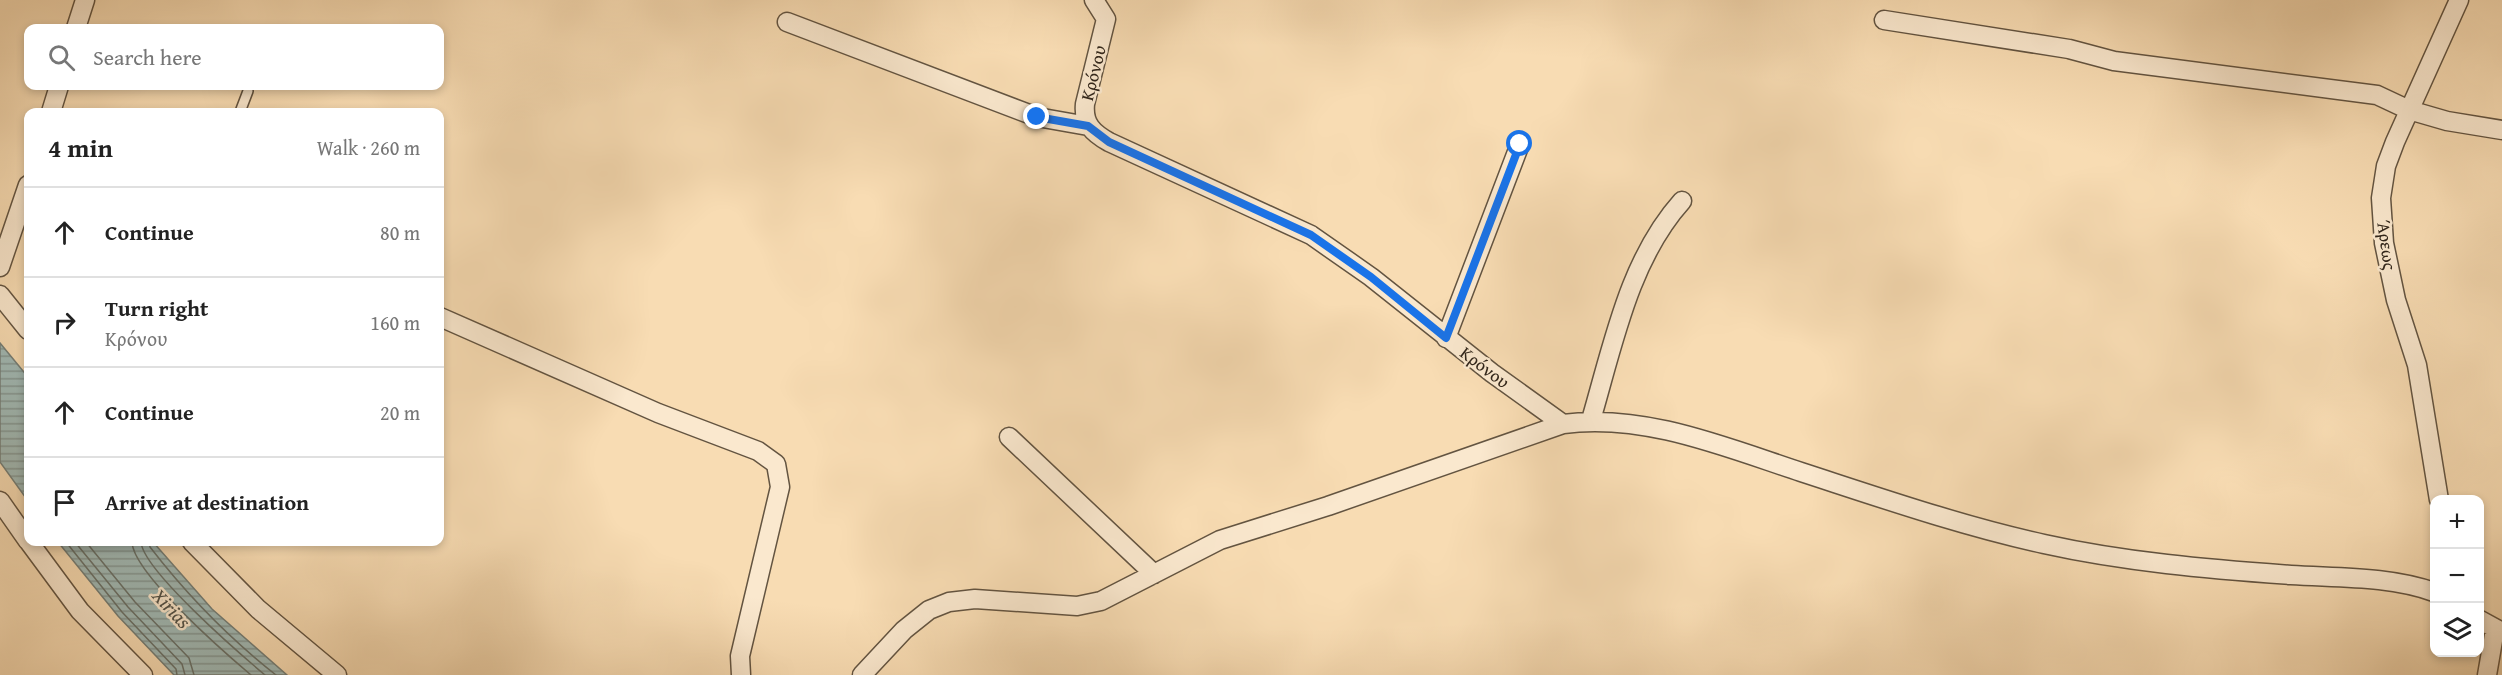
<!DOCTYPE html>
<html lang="en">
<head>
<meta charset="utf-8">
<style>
  body { margin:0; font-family:"Gentium Book Plus",serif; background:#f2f2f2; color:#222 }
  .controls { position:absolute; right:18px; bottom:18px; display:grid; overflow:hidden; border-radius:12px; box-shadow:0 3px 9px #0003 }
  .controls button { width:54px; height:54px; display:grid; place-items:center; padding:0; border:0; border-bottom:2px solid #e0e0e0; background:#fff; color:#222; font:30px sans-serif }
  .stop { position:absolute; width:18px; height:18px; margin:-14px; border:4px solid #1a73e8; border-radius:50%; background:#fff }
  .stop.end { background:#1a73e8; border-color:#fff; box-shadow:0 2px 6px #0008 }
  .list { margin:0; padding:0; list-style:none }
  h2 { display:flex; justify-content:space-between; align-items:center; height:78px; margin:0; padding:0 24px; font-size:26px }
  h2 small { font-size:20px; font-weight:400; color:#767676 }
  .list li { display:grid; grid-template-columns:39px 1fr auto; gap:18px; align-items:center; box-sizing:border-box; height:90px; padding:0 24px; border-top:2px solid #e0e0e0 }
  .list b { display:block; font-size:22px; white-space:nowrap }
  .list p { margin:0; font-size:20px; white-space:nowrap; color:#767676 }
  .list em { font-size:20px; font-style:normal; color:#767676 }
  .icon { flex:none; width:33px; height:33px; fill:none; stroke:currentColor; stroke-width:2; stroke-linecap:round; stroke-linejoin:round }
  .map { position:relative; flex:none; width:2502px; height:675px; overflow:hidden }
  .search { position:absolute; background:#fff; box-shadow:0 3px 9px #0003; left:24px; top:24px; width:420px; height:66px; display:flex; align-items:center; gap:15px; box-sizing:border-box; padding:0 21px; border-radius:12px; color:#767676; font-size:22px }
  .panel { position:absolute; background:#fff; box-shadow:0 3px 9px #0003; left:24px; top:108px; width:420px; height:438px; border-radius:12px }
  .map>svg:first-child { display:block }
  .water { fill:url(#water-rules); stroke:#747e77; stroke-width:1.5 }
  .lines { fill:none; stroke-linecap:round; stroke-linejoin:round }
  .shore { stroke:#687068; stroke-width:1.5 }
  .service-casing { stroke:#635441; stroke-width:12 }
  .minor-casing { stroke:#635441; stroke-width:21 }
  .service { stroke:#fae8ce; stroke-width:9 }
  .minor { stroke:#fae8ce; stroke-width:18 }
  .route { stroke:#1a73e8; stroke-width:8 }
  .labels { text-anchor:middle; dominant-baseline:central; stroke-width:5; stroke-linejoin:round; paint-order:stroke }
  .street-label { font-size:18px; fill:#31261b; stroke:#fae8ce }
  .water-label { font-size:20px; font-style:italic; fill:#525249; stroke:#fae8ce }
</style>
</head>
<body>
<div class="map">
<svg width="2502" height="675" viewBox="0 0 2502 675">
  <defs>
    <pattern id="water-rules" width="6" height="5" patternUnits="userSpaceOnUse" patternTransform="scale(1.5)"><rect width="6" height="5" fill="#a0b9b5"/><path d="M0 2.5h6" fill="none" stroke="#839692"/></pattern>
  </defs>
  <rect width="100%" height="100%" fill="#f8dcb3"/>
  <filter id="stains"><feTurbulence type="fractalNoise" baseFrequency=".00333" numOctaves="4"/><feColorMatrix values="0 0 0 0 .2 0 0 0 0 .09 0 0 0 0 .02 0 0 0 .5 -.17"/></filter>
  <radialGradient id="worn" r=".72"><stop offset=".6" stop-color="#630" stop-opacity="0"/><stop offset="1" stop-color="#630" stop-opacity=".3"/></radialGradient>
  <path class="water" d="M 0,343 L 28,377 L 28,501 L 0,462 Z
    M 58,542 L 153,542 L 212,609 L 287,675 L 174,675 L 118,616 Z"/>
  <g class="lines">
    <path class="shore" d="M 66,542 L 122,612 L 176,669 L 177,675
      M 75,542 L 128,607 L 182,664 L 185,675
      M 86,542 L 135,602 L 189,658 L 194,675
      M 132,542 C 133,573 225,653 251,675
      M 141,542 C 143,570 240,654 265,675
      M 149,542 L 150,547 C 187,595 229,638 276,675"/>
    <defs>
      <path id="service" d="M 240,112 L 248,91"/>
      <path id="minor" d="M 1094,0 L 1106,19 L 1085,104 C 1083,124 1093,133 1109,142 L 1311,235 L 1371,277 L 1492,373 L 1563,424
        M 1884,20 L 2069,49 L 2114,61 L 2377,95 L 2409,110 L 2447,121 L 2502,130
        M 787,22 L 1037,117 L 1088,126
        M 76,28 L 85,0
        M 51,112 L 59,86
        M 0,267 L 28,185
        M 0,295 L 28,330
        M 440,317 L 658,413 L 758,451 L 776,464 L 780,487 L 740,656 L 741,675
        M 1446,338 L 1520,144
        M 1591,420 C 1613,345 1629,260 1682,201
        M 1009,437 L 1154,574
        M 2439,500 L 2417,365 L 2396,300 L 2384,243 L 2381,198 L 2386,166 L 2395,142 L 2459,0
        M 0,501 L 28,541
        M 29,542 L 80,611 L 143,675
        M 192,542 L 258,609 L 337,675
        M 2480,620 L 2502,632
        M 862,675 L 904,630 L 929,610 L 949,602 L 975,599 L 1077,606 L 1101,601 L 1220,540 L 1328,506 L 1563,424 C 1644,413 1725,447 1801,472 C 1881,498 1962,526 2044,544 C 2125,562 2208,569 2291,575 C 2338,578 2389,576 2434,592
        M 2487,675 L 2495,629"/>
    </defs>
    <use href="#service" class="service-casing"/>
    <use href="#minor" class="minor-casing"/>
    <use href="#service" class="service"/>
    <use href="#minor" class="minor"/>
  </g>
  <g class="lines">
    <path class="route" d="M 1037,117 L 1088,126 L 1109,142 L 1311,235 L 1371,277 L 1446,338 L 1520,144"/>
  </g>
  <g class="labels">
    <g class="street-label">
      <text transform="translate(1093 73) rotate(-76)">Κρόνου</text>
      <text transform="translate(2387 245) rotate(82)">Άρεως</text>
      <text transform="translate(1485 367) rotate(37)">Κρόνου</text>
    </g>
    <g class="water-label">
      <text transform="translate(172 608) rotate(47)">Xirias</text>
    </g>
  </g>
  <rect width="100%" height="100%" filter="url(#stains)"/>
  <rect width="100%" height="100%" fill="url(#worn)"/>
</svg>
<div class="controls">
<button>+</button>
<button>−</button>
<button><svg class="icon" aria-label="layers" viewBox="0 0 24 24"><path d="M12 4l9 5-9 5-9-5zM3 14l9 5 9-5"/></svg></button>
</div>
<div class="stop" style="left:1520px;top:144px"></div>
<div class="stop end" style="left:1037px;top:117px"></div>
<div class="search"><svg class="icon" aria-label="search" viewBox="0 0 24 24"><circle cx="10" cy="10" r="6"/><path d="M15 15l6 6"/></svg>Search here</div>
<section class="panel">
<h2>4 min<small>Walk · 260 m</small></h2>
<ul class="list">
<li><svg class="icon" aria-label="ahead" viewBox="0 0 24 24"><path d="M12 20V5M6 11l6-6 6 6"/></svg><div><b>Continue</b></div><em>80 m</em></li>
<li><svg class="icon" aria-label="right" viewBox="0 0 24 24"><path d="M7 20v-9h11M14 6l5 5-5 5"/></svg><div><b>Turn right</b><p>Κρόνου</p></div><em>160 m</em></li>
<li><svg class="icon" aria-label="ahead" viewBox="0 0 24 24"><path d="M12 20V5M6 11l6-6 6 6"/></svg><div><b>Continue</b></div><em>20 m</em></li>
<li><svg class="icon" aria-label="arrive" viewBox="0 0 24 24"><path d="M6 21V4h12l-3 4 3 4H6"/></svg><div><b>Arrive at destination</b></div></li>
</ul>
</section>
</div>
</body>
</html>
